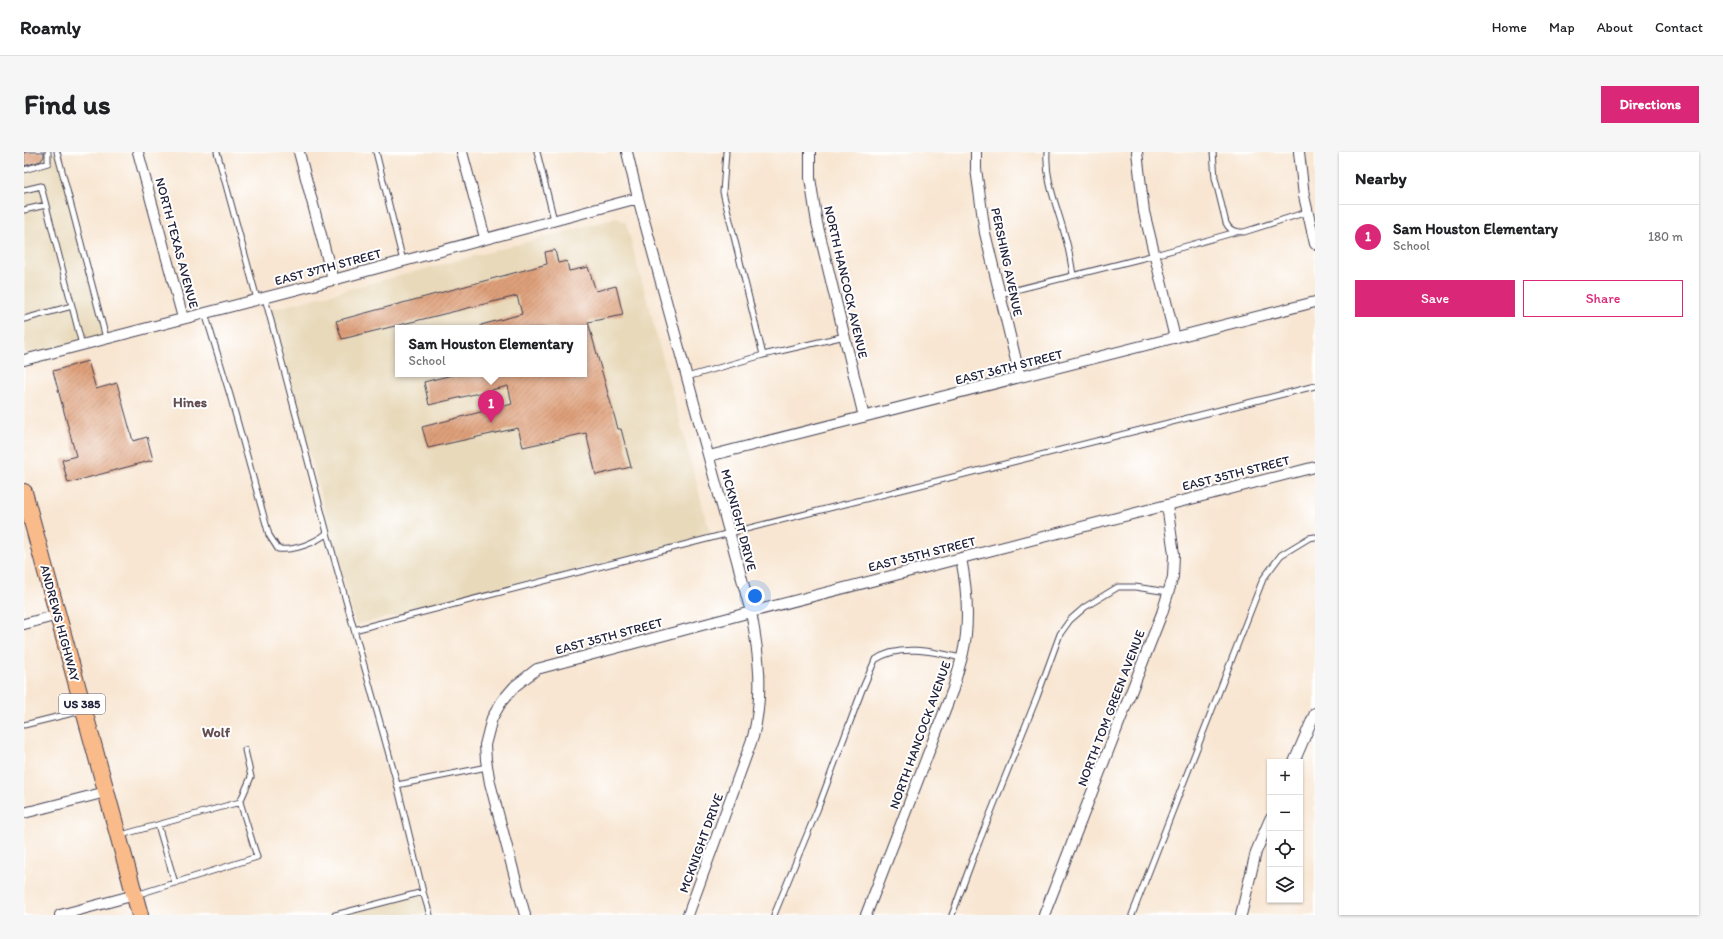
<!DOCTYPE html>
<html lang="en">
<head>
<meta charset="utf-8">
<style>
  body { margin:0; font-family:Itim,sans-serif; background:#f6f6f6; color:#202124 }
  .controls { position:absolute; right:12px; bottom:12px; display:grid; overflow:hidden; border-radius:0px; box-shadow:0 1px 3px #0004 }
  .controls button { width:36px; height:36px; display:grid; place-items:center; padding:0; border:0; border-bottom:1px solid #e0e0e0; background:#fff; color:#202124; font:20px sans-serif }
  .you { position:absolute; left:731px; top:444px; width:14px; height:14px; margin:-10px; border:3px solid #fff; border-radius:50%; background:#1a73e8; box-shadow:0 0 0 6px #1a73e833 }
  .badge { display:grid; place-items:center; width:26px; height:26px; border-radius:50%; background:#db2777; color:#fff; font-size:13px; font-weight:700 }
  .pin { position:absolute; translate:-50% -33px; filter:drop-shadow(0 1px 2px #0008) }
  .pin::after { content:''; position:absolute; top:21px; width:14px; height:12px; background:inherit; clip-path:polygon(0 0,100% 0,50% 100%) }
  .popup { position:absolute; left:371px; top:173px; width:192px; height:52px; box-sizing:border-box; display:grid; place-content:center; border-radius:0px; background:#fff; filter:drop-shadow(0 1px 3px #0005); font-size:13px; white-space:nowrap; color:#757577 }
  .popup b { font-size:15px; color:#202124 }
  .popup::after { content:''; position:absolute; left:50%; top:100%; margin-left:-8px; border:8px solid transparent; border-top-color:#fff }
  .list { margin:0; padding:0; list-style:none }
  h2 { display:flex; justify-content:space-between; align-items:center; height:52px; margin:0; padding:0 16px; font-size:17px }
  h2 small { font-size:13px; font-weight:400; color:#757577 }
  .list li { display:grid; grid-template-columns:26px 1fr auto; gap:12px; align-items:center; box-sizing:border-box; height:64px; padding:0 16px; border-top:1px solid #e0e0e0 }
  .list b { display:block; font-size:15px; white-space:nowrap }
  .list p { margin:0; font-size:13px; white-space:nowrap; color:#757577 }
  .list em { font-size:13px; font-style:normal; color:#757577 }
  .actions { display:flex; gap:8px; padding:12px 16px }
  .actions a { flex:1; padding:9px 0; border:1px solid #db2777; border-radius:0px; text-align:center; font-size:14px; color:#db2777 }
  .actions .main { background:#db2777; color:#fff }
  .icon { flex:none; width:22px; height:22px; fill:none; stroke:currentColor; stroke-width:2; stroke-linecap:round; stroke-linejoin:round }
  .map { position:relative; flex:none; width:1291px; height:763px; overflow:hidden; border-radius:0px }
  header { display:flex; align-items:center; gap:24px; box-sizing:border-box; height:56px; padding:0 20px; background:#fff; border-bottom:1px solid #e0e0e0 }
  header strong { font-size:19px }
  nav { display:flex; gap:22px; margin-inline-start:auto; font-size:14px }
  .intro { display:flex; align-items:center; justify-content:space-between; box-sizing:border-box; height:96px; padding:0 24px }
  h1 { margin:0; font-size:28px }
  .button { padding:10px 18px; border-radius:0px; background:#db2777; color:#fff; font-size:14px; font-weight:700 }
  main { display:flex; gap:24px; padding:0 24px }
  aside { flex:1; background:#fff; border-radius:0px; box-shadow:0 1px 3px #0004 }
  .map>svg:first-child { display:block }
  .built { fill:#e8d9ba; fill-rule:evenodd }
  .building { fill:url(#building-hatch) }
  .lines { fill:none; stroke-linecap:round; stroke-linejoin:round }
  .lane-casing { stroke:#423f52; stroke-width:7 }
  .street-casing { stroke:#423f52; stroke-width:12 }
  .primary-casing { stroke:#423f52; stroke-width:18 }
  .lane { stroke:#fff; stroke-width:5 }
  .street { stroke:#fff; stroke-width:10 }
  .primary { stroke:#fabb8b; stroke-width:16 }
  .labels { text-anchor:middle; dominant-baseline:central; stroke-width:4; stroke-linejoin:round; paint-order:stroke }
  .shield { fill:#fff; stroke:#646476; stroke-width:1 }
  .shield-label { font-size:12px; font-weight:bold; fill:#22223b }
  .street-label { font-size:13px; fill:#22223b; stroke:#fff }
  .neighbourhood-label { font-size:14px; font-weight:bold; fill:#644e51; stroke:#fff }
</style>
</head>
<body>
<header>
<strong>Roamly</strong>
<nav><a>Home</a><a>Map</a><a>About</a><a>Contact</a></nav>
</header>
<div class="intro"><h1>Find us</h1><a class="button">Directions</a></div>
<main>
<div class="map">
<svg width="1291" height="763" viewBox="0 0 1291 763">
  <defs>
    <pattern id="building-hatch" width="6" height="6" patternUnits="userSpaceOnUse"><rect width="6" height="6" fill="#dfa07a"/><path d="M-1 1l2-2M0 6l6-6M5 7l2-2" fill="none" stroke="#b48265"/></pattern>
  </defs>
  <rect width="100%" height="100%" fill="#fff"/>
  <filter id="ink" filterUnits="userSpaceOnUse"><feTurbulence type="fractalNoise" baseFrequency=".025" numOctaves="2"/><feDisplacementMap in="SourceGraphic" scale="8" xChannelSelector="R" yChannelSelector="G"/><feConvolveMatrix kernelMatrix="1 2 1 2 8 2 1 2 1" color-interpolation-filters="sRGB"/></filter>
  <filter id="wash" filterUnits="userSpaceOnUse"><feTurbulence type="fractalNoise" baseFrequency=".012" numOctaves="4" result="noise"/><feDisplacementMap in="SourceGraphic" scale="16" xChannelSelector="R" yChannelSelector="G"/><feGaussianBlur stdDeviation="0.9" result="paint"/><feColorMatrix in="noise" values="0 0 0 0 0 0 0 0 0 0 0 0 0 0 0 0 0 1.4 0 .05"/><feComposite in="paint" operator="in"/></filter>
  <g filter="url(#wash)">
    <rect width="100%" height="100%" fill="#f8e6d2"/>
    <path class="built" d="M 0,0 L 33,0 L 83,186 L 0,208 Z
      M 593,66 L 602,71 L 687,384 L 332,473 L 247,158 ZM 374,176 L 560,176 L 560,222 L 374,222 Z
      M 398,743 L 404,763 L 322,763 Z"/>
    <g id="blocks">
      <path class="building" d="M 0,0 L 20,0 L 20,4 L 17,9 L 0,14 Z
        M 531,98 L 534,111 L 543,109 L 545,119 L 564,115 L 572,139 L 592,134 L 599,163 L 564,170 L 594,277 L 597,277 L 607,315 L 572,323 L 562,281 L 499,295 L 494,276 L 404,296 L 398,275 L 488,252 L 484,234 L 405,253 L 400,230 L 432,222 L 560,222 L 560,176 L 457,176 L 457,173 L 498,162 L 493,144 L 318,187 L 312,169 L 523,112 L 521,100 Z
        M 64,209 L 72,237 L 93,231 L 109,289 L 123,285 L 129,308 L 44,331 L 38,308 L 52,304 L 29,219 Z"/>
    </g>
  </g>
  <g filter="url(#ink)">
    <use href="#blocks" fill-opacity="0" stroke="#423f52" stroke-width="1"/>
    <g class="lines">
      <defs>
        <path id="lane" d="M 33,0 L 82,186
          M 193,0 L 233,147
          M 352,0 L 379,109
          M 513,0 L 530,68
          M 702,0 L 699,40 L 739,203
          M 1023,0 C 1021,30 1034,56 1041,84 C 1045,97 1047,110 1049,123
          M 1189,0 L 1191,26 L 1202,71 C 1206,79 1211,80 1220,80 L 1283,60
          M 0,18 L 24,11 L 24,0
          M 0,38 L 17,34 L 58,193
          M 0,58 L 22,53
          M 976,142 L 1131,103 L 1212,80
          M 181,161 L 206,243 L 245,383 L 254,397 C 270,399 291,391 303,381 L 241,146
          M 0,167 L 48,154
          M 663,225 L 739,203 L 821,184
          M 303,381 L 371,624 L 399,740
          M 330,478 L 706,381 L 1291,234
          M 0,573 L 57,559
          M 373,633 L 463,615
          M 216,650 L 227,625 L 221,598
          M 134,673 L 151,731
          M 97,683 L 216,650 L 233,705 L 112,743
          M 311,763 L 399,740 L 406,763
          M 750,763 L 794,656 L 838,538 L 851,508 C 875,491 911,500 937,506
          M 928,763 L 955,690 L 1013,545 L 1036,482 L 1046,468 L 1061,455 L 1094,435 L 1111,435 L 1144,440
          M 1108,763 L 1239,427 L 1257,403 L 1285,386 L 1291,385"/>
        <path id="street" d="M 114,0 L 159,166
          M 275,0 L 309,128
          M 438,0 L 461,86
          M 603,0 L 614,46 L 727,460 C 735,502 740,543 729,585 L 664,763
          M 786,0 L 786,26 L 793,71 L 840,265
          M 952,0 L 952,17 L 961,81 L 996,225
          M 1113,0 L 1120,60 L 1151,186
          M 1275,0 L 1280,44 L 1291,92
          M 0,208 L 309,128 L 614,46
          M 685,304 L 1291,150
          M 0,472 L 34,463
          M 1270,610 L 1291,561
          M 0,661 L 82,640
          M 36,763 L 111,743
          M 501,763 L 466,631 L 462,608 L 461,593 L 468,566 L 478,549 L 491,534 L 513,517 L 727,460 L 1291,315
          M 842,763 L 929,537 C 932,525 936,513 939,501 C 946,470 943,437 937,406
          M 1020,763 L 1138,461 L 1149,425 L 1150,402 L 1143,353
          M 1217,763 L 1232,700 L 1246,667"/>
        <path id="primary" d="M 0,340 L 116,763"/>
      </defs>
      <use href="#lane" class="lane-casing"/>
      <use href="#street" class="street-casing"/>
      <use href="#primary" class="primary-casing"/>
      <use href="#lane" class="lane"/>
      <use href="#street" class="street"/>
      <use href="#primary" class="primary"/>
    </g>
  </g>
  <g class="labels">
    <rect class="shield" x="35" y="542" width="46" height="20" rx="3"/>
    <g class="shield-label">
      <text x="58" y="552">US 385</text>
    </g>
    <g class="street-label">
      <text transform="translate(153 91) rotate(75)">NORTH TEXAS AVENUE</text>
      <text transform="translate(983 110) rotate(78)">PERSHING AVENUE</text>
      <text transform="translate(304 115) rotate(-15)">EAST 37TH STREET</text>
      <text transform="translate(822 130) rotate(77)">NORTH HANCOCK AVENUE</text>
      <text transform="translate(985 215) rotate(-14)">EAST 36TH STREET</text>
      <text transform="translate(1212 321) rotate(-14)">EAST 35TH STREET</text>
      <text transform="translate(715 368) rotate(75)">MCKNIGHT DRIVE</text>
      <text transform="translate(898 402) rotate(-14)">EAST 35TH STREET</text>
      <text transform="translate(36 471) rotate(75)">ANDREWS HIGHWAY</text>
      <text transform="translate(585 484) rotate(-15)">EAST 35TH STREET</text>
      <text transform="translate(1087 556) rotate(-69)">NORTH TOM GREEN AVENUE</text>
      <text transform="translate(896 583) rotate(-70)">NORTH HANCOCK AVENUE</text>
      <text transform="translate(677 691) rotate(-70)">MCKNIGHT DRIVE</text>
    </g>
    <g class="neighbourhood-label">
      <text x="166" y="250">Hines</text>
      <text x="192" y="580">Wolf</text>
    </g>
  </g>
</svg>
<div class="controls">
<button>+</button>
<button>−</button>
<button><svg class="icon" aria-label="locate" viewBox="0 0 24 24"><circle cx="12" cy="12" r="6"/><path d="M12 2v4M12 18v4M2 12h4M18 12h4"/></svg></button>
<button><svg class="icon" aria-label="layers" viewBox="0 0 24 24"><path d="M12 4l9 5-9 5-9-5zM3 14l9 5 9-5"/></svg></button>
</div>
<div class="you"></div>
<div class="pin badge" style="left:467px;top:271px">1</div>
<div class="popup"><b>Sam Houston Elementary</b>School</div>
</div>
<aside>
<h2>Nearby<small></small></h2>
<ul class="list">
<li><span class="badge">1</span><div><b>Sam Houston Elementary</b><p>School</p></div><em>180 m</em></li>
</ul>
<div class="actions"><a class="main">Save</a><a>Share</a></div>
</aside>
</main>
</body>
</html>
